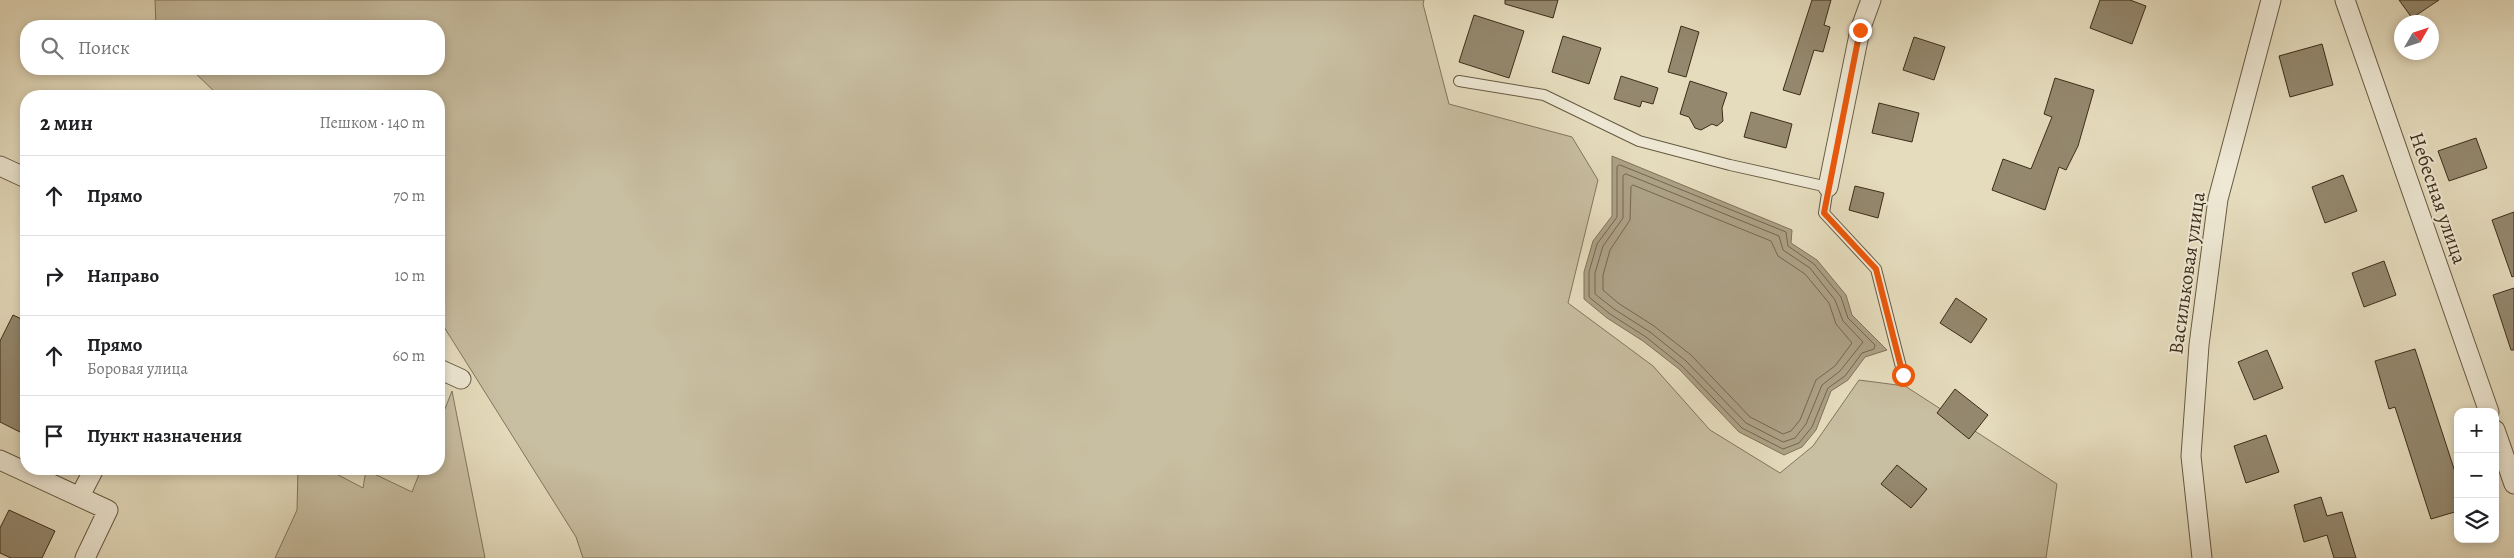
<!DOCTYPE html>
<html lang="ru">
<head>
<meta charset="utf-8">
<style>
  body { margin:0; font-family:Alegreya,serif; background:#f6f6f6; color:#202124 }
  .controls { position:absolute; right:15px; bottom:15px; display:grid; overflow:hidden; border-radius:10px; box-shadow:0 2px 8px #0003 }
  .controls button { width:45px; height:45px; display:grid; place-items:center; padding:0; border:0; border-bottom:1px solid #e0e0e0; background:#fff; color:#202124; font:25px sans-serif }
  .compass { position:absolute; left:2394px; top:15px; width:45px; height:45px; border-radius:50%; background:#fff; box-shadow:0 2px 8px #0003; rotate:51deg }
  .stop { position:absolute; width:15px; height:15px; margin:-11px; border:4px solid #ea580c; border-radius:50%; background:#fff }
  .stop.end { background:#ea580c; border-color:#fff; box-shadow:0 1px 5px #0008 }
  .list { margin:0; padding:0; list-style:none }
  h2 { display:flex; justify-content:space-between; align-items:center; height:65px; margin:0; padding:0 20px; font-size:21px }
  h2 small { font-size:16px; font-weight:400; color:#757577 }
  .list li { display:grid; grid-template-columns:32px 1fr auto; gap:15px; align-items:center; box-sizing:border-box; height:80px; padding:0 20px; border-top:1px solid #e0e0e0 }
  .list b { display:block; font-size:19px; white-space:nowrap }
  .list p { margin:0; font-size:16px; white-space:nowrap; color:#757577 }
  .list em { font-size:16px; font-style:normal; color:#757577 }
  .icon { flex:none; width:28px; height:28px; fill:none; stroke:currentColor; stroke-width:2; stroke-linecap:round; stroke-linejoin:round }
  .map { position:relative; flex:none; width:2514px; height:558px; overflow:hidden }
  .search { position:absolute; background:#fff; box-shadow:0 2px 8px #0003; left:20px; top:20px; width:425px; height:55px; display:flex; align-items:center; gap:12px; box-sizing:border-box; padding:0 18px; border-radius:20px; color:#757577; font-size:19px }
  .panel { position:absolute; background:#fff; box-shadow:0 2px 8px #0003; left:20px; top:90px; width:425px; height:385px; border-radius:20px }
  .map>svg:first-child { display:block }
  .green { fill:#c8bea1; stroke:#82765d }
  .water { fill:#aca085; stroke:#7f725a }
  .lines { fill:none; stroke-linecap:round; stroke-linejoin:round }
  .shore { stroke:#74664f; stroke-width:1 }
  .building { fill:#94886e; stroke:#3c2d19 }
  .service-casing { stroke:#665942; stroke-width:12 }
  .minor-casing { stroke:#665942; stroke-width:21 }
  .service { stroke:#eee8d4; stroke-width:10 }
  .minor { stroke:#eee8d4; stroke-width:19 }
  .route { stroke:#ea580c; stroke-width:6 }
  .labels { text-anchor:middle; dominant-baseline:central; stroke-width:4; stroke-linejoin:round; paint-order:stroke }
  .street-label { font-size:20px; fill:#3c2d19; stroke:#eee8d4 }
</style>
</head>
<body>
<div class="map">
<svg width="2514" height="558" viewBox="0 0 2514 558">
  <rect width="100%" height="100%" fill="#e5dcbd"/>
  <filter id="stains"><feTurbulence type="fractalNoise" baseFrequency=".004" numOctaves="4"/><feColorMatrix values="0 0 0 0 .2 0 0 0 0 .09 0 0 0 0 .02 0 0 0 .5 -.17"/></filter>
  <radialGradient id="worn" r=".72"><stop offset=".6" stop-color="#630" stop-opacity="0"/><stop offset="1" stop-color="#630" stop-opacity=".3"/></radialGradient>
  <path class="green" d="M 155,0 L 1424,0 L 1423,4 L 1449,104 L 1572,137 L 1598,180 L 1568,303 L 1653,366 L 1710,430 L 1780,473 L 1813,446 L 1859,380 L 1905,386 L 2057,484 L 2046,558 L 583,558 L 576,537 L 439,319 L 439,96 L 219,96 L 191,69 L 439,69 L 439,26 L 156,26 Z
    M 452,391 L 485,558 L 275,558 L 297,510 L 298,469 L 327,469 L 363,488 L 366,470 L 412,492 L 421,469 L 439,469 L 439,424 Z"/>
  <path class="water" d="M 1612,156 L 1792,230 L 1791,243 L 1817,260 L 1846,295 L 1852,315 L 1887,350 L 1865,357 L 1848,380 L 1831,391 L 1816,430 L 1802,447 L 1784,455 L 1739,432 L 1679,369 L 1643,341 L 1607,318 L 1584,299 L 1584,272 L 1593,241 L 1612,216 Z"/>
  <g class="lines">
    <path class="shore" d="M 1620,165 L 1786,232 L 1788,246 L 1814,264 L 1841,297 L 1848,318 L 1875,345 L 1874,349 L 1862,353 L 1845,376 L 1828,388 L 1812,427 L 1799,443 L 1783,449 L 1742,428 L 1682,366 L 1646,337 L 1610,314 L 1589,297 L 1589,272 L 1597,244 L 1617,217 L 1617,167 Z
      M 1626,174 L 1779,236 L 1783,250 L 1810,268 L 1835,300 L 1843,321 L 1863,342 L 1840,371 L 1822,385 L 1806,424 L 1795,438 L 1783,442 L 1746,423 L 1686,361 L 1650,332 L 1614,309 L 1595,294 L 1595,273 L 1603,246 L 1623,218 L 1623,176 Z
      M 1633,185 L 1771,241 L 1778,256 L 1805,274 L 1829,303 L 1836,324 L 1852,343 L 1835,366 L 1816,380 L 1800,420 L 1791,431 L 1783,434 L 1750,417 L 1691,355 L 1654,326 L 1618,303 L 1603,290 L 1603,275 L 1610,250 L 1630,220 L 1631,187 Z"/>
  </g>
  <path class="building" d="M 1505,0 L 1558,0 L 1553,18 L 1505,4 Z
    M 1812,0 L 1831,0 L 1824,25 L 1830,27 L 1823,52 L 1814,50 L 1800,95 L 1783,90 Z
    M 2100,0 L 2130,0 L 2146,6 L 2132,44 L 2090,28 Z
    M 2399,0 L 2439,0 L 2412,18 Z
    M 1474,15 L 1524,31 L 1509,78 L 1459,62 Z
    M 1681,26 L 1699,32 L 1686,77 L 1668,72 Z
    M 1563,36 L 1601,48 L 1589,84 L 1552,72 Z
    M 1914,37 L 1945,47 L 1934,80 L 1903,70 Z
    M 2322,44 L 2333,85 L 2290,97 L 2279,56 Z
    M 1621,76 L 1658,88 L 1653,104 L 1642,101 L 1640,107 L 1614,99 Z
    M 2055,78 L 2094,90 L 2078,146 L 2066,170 L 2059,167 L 2045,210 L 1992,190 L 2003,159 L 2031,169 L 2052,117 L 2044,114 Z
    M 1690,81 L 1727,93 L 1722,108 L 1723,121 L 1717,126 L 1712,124 L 1701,130 L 1695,128 L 1689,117 L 1680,114 Z
    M 1879,103 L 1919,113 L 1912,142 L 1872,133 Z
    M 1751,112 L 1792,124 L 1786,148 L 1744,137 Z
    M 2476,138 L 2487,168 L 2449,181 L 2438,151 Z
    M 2343,175 L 2357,211 L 2325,223 L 2312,187 Z
    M 1855,186 L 1884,193 L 1878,218 L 1849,210 Z
    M 2514,212 L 2514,276 L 2512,277 L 2492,220 Z
    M 2384,261 L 2396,295 L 2364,307 L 2352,273 Z
    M 2514,288 L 2514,350 L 2511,350 L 2493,295 Z
    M 1956,298 L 1987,319 L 1971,343 L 1940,323 Z
    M 13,315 L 26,321 L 26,435 L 0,422 L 0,341 Z
    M 2415,349 L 2458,481 L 2458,511 L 2431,519 L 2395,407 L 2389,409 L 2375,361 Z
    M 2267,350 L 2283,388 L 2254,400 L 2238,362 Z
    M 1955,389 L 1988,415 L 1969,439 L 1937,413 Z
    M 2266,435 L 2279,472 L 2246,483 L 2234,446 Z
    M 1897,465 L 1927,489 L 1911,508 L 1881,484 Z
    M 2321,497 L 2327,516 L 2342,512 L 2356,558 L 2334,558 L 2327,535 L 2304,542 L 2294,505 Z
    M 9,510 L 55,531 L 42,558 L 11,558 L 0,553 L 0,528 Z"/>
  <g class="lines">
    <defs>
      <path id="service" d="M 1459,81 L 1544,95 L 1639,141 L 1730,165 L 1828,187 L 1824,213 L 1876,269 L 1903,375"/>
      <path id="minor" d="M 2345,0 L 2489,412
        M 0,166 L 26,178
        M 1828,187 L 1860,30 L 1871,0
        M 439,369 L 461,379
        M 2495,430 L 2514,484
        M 0,460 L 108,510 L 85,558
        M 80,496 L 94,469
        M 2202,558 L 2191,456 L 2199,345 L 2218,199 L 2271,0"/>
    </defs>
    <use href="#service" class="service-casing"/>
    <use href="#minor" class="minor-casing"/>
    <use href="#service" class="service"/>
    <use href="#minor" class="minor"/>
  </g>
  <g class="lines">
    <path class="route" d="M 1860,30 L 1824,213 L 1876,269 L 1903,375"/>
  </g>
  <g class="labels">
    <g class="street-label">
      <text transform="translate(2438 198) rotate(71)">Небесная улица</text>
      <text transform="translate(2187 273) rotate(-82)">Васильковая улица</text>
    </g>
  </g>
  <rect width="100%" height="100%" filter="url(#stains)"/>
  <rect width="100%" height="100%" fill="url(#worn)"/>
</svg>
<div class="controls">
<button>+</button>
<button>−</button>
<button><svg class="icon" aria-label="layers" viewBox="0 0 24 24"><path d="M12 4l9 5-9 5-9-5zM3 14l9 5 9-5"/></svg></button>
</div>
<svg class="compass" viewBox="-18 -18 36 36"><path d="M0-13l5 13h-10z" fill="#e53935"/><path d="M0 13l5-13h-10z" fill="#757577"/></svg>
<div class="stop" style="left:1903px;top:375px"></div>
<div class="stop end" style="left:1860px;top:30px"></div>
<div class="search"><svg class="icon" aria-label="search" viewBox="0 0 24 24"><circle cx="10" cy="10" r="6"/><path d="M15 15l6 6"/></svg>Поиск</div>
<section class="panel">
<h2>2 мин<small>Пешком · 140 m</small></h2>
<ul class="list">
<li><svg class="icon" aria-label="ahead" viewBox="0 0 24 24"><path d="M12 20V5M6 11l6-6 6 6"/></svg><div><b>Прямо</b></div><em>70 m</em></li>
<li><svg class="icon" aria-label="right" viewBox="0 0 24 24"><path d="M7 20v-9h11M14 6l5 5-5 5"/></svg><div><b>Направо</b></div><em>10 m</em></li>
<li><svg class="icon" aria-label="ahead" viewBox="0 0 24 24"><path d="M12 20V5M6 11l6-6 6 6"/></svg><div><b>Прямо</b><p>Боровая улица</p></div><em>60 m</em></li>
<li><svg class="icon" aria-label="arrive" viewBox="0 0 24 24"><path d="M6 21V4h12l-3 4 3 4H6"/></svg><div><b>Пункт назначения</b></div></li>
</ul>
</section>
</div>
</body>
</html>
